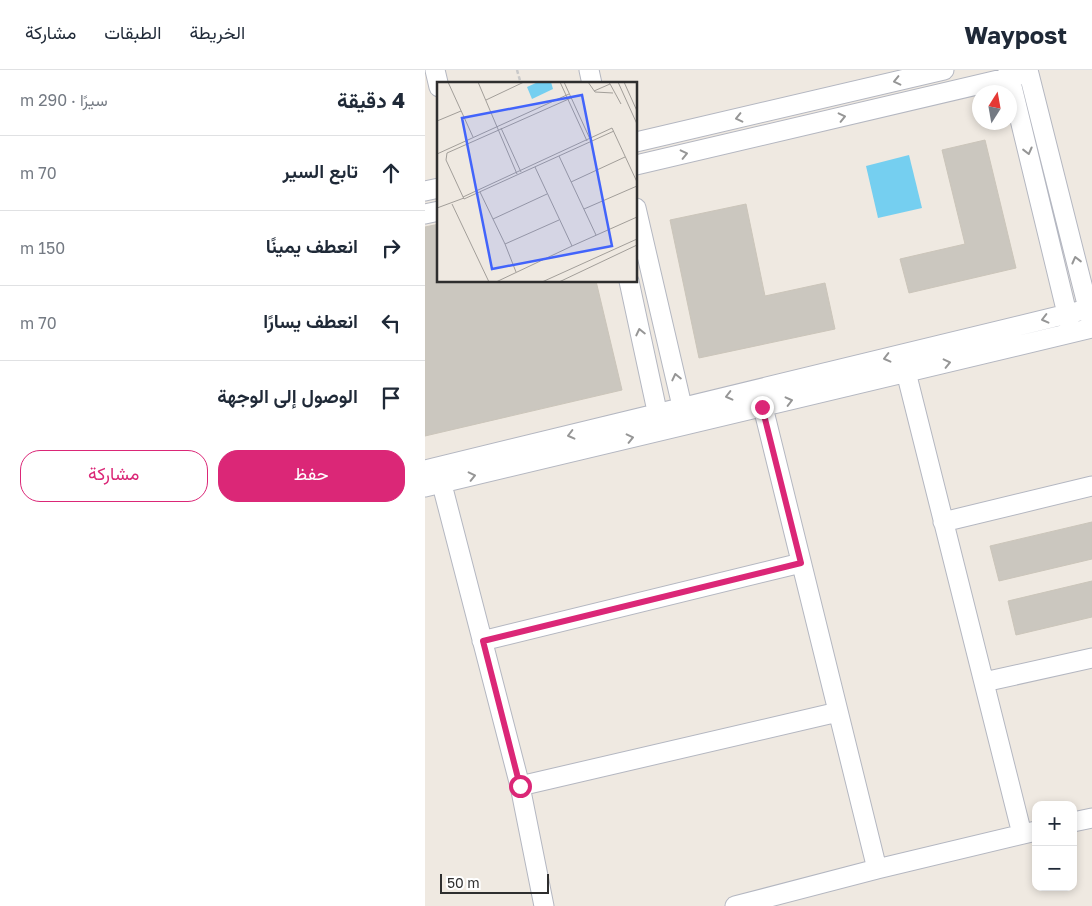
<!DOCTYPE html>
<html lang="ar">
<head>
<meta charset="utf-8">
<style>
  body { margin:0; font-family:"Golos Text",Vazirmatn,sans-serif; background:#f6f6f7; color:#1f2937; direction:rtl }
  .controls { position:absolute; right:15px; bottom:15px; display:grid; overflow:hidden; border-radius:10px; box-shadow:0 2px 8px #0003 }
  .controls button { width:45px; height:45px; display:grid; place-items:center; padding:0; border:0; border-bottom:1px solid #e0e1e3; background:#fff; color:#1f2937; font:25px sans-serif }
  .compass { position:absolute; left:547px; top:15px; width:45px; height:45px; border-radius:50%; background:#fff; box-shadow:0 2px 8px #0003; rotate:11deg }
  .scale { position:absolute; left:15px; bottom:12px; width:109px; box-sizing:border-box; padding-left:5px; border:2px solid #2e2e2e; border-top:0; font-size:14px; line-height:18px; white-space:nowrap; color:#2e2e2e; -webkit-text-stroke:4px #fff; paint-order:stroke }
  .stop { position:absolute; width:15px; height:15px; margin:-11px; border:4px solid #db2777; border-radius:50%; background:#fff }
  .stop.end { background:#db2777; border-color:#fff; box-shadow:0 1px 5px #0008 }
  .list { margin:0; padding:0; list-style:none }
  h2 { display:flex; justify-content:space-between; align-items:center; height:65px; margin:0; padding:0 20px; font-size:21px }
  h2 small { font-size:16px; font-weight:400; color:#747a83 }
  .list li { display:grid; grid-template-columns:32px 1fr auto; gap:15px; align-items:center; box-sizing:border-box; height:75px; padding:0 20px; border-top:1px solid #e0e1e3 }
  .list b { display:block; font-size:19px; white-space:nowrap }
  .list em { font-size:16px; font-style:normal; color:#747a83 }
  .actions { display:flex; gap:10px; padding:15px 20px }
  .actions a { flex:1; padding:11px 0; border:1px solid #db2777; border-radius:20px; text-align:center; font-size:18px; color:#db2777 }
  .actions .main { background:#db2777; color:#fff }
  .icon { flex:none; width:28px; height:28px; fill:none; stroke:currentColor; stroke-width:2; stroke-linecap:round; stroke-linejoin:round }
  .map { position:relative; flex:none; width:667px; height:836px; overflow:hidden; direction:ltr }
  header { display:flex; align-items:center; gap:30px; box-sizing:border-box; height:70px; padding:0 25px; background:#fff; border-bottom:1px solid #e0e1e3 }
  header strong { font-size:24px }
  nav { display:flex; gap:28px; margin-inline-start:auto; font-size:18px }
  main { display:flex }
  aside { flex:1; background:#fff }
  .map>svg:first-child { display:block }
  .water { fill:#75cff0 }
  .building { fill:#cbc7bf; stroke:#cbc5ba }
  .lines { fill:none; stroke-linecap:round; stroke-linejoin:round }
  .minor-casing { stroke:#b4b7c1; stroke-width:21 }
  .path { stroke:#c9c9c9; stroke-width:2.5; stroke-dasharray:4 2.5; stroke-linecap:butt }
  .minor { stroke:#fff; stroke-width:19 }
  .oneway { stroke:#969696 }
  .route { stroke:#db2777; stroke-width:6 }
  .inset-road { fill:none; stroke:#a29e99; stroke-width:1 }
  .view { fill:#4264fb; fill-opacity:0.15; stroke:#4264fb; stroke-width:2.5 }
  .inset-edge { fill:none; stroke:#2e2e2e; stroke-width:2.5 }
</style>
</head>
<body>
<header>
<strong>Waypost</strong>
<nav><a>الخريطة</a><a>الطبقات</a><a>مشاركة</a></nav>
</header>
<main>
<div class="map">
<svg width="667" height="836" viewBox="0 0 667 836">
  <rect width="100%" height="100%" fill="#efe9e1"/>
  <path class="water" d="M 484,85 L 497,138 L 453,148 L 441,96 Z"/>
  <path class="building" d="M 560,70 L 591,198 L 484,223 L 475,189 L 540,174 L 517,80 Z
    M 321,134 L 340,226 L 400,213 L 410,259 L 274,288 L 245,150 Z
    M 14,154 L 14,211 L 171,211 L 197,320 L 0,366 L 0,157 Z
    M 667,452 L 667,489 L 574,511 L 565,476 Z
    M 667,511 L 667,547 L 591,565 L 583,531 Z"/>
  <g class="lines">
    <defs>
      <path id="minor" d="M 10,0 L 14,17
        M 164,0 L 167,14
        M 583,0 L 645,256
        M 603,0 L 666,250
        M 211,72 L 519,0
        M 211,95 L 603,3
        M 0,121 L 14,118
        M 211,138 L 260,349
        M 0,144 L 14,141
        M 204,211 L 235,355
        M 481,302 L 597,764
        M 335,325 L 452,799 L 611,761
        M 0,400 L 667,238
        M 14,403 L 95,716 L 413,642
        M 0,417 L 667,258
        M 518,452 L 667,416
        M 57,571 L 376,493
        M 559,612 L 667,588
        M 95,716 L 119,836
        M 648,752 L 667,748
        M 310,836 L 452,799"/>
    </defs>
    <use href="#minor" class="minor-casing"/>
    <path class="path" d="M 92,0 L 96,14"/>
    <use href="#minor" class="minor"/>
  </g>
  <defs><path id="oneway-chevron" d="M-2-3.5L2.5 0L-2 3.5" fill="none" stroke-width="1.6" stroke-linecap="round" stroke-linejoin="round" transform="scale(1.25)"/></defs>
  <g class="oneway">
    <use href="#oneway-chevron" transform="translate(472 11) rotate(167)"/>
    <use href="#oneway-chevron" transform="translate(417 47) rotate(-13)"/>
    <use href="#oneway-chevron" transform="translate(314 48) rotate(167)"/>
    <use href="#oneway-chevron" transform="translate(603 81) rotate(76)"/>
    <use href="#oneway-chevron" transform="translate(259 84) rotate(-13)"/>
    <use href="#oneway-chevron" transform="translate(651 190) rotate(-104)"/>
    <use href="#oneway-chevron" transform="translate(620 249) rotate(166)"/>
    <use href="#oneway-chevron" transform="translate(215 262) rotate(-103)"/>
    <use href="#oneway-chevron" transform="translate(462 288) rotate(166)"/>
    <use href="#oneway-chevron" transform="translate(522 293) rotate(-13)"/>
    <use href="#oneway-chevron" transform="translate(251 307) rotate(-103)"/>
    <use href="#oneway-chevron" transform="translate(304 326) rotate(166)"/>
    <use href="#oneway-chevron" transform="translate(364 331) rotate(-14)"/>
    <use href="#oneway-chevron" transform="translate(146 365) rotate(166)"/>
    <use href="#oneway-chevron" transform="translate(205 368) rotate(-13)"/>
    <use href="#oneway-chevron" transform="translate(47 406) rotate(-13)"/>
  </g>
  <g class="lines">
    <path class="route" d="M 95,716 L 58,571 L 376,493 L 337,337"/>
  </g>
  <g transform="translate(12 12)">
    <rect width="200" height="200" fill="#efe9e1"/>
    <path d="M 101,0 L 114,0 L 116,7 L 95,17 L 90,5 Z" fill="#75cff0"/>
    <path class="inset-road" d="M 11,0 L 36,55M 41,0 L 80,92M 123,0 L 150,59M 127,0 L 153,57M 151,0 L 158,10 L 176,11M 172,0 L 184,22M 181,0 L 200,42M 187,0 L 200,29M 157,9 L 173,2M 49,18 L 87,0M 0,39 L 24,29M 64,46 L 84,90M 10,71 L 9,78 L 27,117 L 177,49M 10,71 L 134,16M 0,72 L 132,12M 122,74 L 159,153M 98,85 L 135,164 L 200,135M 134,100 L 188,75M 43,110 L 68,162 L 122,138M 26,115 L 175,46 L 200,100M 15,122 L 52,200M 0,126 L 27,116M 147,127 L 200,104M 56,137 L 110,112M 68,162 L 79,190M 59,200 L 135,164M 105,200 L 200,157M 122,200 L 200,163"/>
    <path class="view" d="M 145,13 L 175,164 L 55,187 L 25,36 Z"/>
    <rect width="200" height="200" class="inset-edge"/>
  </g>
</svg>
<div class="controls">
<button>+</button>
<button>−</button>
</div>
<svg class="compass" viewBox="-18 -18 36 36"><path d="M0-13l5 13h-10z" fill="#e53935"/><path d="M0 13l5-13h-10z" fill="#747a83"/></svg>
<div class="scale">50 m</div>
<div class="stop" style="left:95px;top:716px"></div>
<div class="stop end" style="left:337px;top:337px"></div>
</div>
<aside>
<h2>4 دقيقة<small>سيرًا · 290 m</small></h2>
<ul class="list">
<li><svg class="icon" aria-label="ahead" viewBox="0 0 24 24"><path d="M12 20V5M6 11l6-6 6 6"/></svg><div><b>تابع السير</b></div><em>70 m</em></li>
<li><svg class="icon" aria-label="right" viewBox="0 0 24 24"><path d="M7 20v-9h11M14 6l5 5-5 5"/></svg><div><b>انعطف يمينًا</b></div><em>150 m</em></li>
<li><svg class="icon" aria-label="left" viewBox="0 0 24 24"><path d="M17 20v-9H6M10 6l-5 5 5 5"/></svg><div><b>انعطف يسارًا</b></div><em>70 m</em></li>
<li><svg class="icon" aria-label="arrive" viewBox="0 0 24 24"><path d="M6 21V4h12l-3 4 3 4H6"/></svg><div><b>الوصول إلى الوجهة</b></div></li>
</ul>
<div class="actions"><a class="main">حفظ</a><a>مشاركة</a></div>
</aside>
</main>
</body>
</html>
